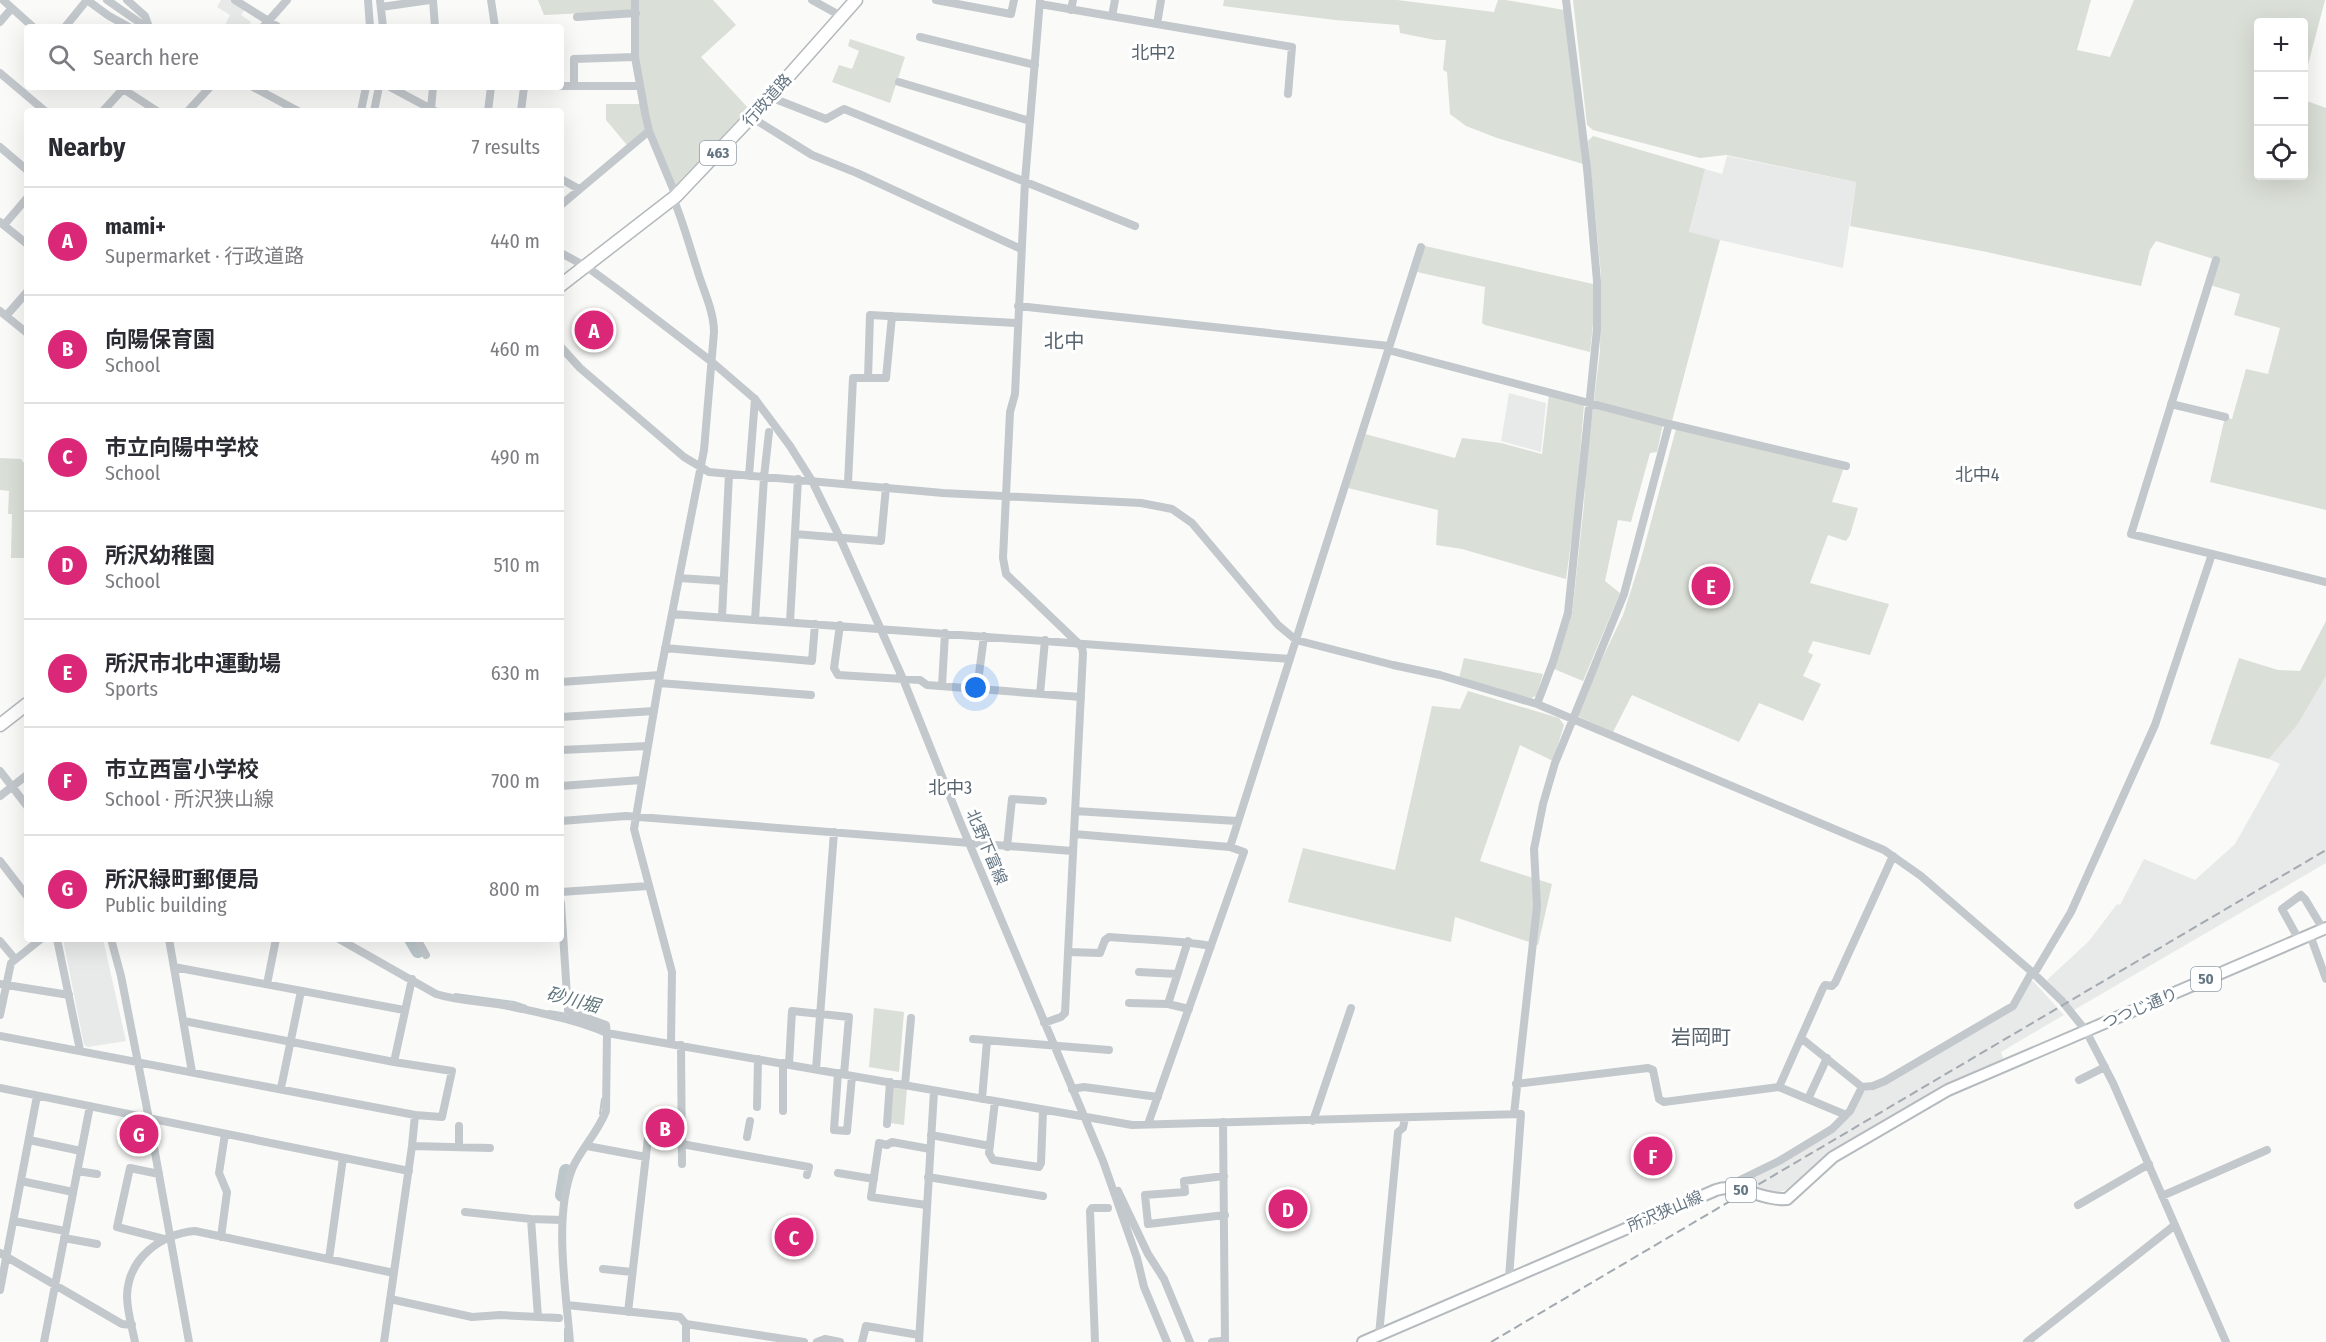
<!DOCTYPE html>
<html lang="en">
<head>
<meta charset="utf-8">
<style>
  body { margin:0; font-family:"Fira Sans Condensed","Noto Sans JP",sans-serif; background:#f2f2f3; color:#2b2b33 }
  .controls { position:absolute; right:18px; top:18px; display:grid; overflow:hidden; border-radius:6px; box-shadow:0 6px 24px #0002 }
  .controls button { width:54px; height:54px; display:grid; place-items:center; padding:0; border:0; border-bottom:2px solid #e1e1e2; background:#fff; color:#2b2b33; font:30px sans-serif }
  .you { position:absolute; left:976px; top:688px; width:21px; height:21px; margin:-15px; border:4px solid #fff; border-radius:50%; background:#1a73e8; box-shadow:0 0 0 9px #1a73e833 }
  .badge { display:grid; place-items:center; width:39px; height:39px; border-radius:50%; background:#db2777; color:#fff; font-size:20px; font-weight:700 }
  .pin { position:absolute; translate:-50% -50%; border:3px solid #fff; box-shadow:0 2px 6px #0006 }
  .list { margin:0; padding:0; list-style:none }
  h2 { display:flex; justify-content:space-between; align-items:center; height:78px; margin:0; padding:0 24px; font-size:26px }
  h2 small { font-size:20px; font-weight:400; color:#7c7c81 }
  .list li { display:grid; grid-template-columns:39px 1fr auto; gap:18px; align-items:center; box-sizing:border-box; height:108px; padding:0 24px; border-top:2px solid #e1e1e2 }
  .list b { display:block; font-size:22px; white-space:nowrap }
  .list p { margin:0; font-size:20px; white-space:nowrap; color:#7c7c81 }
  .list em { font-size:20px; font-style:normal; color:#7c7c81 }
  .icon { flex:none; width:33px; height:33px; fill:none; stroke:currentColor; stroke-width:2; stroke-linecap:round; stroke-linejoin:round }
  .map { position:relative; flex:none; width:2326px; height:1342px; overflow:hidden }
  .search { position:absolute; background:#fff; box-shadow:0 6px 24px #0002; left:24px; top:24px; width:540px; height:66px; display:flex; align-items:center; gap:15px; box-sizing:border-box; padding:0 21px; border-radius:6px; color:#7c7c81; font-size:22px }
  .panel { position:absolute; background:#fff; box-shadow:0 6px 24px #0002; left:24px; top:108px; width:540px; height:834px; border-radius:6px }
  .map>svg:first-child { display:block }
  .built { fill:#e8e9e9 }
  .green { fill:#dadfd7 }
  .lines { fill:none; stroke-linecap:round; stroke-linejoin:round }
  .stream { stroke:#bbc7cb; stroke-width:2 }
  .river { stroke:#bbc7cb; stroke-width:14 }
  .major-casing { stroke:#b5babe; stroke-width:14 }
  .highway-casing { stroke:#b4b9bd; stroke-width:15 }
  .minor { stroke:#c3c8cc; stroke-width:8 }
  .major { stroke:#fff; stroke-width:10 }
  .highway { stroke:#fff; stroke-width:12 }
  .rail { stroke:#a2aab0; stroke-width:2; stroke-dasharray:9 4.5; stroke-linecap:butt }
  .labels { text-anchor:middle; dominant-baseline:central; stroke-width:6; stroke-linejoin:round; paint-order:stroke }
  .shield { fill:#fff; stroke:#939fa8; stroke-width:1.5 }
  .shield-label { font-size:15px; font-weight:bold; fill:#657683 }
  .street-label { font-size:16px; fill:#657683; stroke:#fff }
  .neighbourhood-label { font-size:18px; fill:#57646e; stroke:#fff }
  .water-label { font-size:18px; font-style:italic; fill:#60757c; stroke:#fff }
  .quarter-label { font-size:20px; fill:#57646e; stroke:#fff }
</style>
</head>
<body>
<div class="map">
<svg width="2326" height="1342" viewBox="0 0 2326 1342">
  <rect width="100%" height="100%" fill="#fafaf8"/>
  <path class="built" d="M 221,0 L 230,0 L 245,9 L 241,15 L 251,22 L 248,27 L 224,27 L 230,15 L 217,7 Z
    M 1727,156 L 1856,182 L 1843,268 L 1689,233 L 1705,169 L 1722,174 Z
    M 1509,393 L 1546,403 L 1541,452 L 1501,441 Z
    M 2326,676 L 2326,863 L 2074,1010 L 2047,980 L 2089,941 L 2117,904 L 2120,905 L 2144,859 L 2195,880 L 2235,844 L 2280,764 L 2269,759 L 2298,724 Z
    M 63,939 L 103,939 L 126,1041 L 88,1047 L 84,1045 Z
    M 2033,981 L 2064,1015 L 2001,1052 L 2004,1061 L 1864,1134 L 1820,1160 L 1786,1190 L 1776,1193 L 1764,1192 L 1739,1184 L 1833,1132 L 1861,1092 L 1877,1089 L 2018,1006 L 2029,982 Z"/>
  <path class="green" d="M 538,0 L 632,0 L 631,11 L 544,15 Z
    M 637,0 L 713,0 L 736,25 L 701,57 L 749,109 L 675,186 L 649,121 L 638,58 Z
    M 1224,0 L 1397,0 L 1494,12 L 1498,0 L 1506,0 L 1564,10 L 1583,164 L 1497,138 L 1466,126 L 1450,114 L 1447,72 L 1443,70 L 1446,40 L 1435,40 L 1400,33 L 1399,25 L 1335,20 L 1223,6 Z
    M 1573,0 L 2091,0 L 2077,50 L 2110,57 L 2134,0 L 2325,0 L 2304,80 L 2304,22 L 2258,22 L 2258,176 L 2304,176 L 2304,100 L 2326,108 L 2326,510 L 2210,482 L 2225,417 L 2232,419 L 2246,369 L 2268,374 L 2280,328 L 2234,315 L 2240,294 L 2210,285 L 2217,260 L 2156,241 L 2150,250 L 2141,286 L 1982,251 L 1850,226 L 1856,182 L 1726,155 L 1700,158 L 1593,130 L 1587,125 Z
    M 850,39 L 905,57 L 890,103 L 832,82 L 839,65 L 852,69 L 859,51 L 848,46 Z
    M 606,104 L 640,104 L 645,130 L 627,145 L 606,120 Z
    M 1593,136 L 1705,169 L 1689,232 L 1720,240 L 1672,421 L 1664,419 L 1657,452 L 1650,453 L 1631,522 L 1618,520 L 1605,581 L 1620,593 L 1583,681 L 1554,669 L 1572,614 L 1584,505 L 1586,466 L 1600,351 L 1601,275 L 1588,141 Z
    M 1425,246 L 1593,284 L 1594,315 L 1590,352 L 1485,325 L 1482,323 L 1485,287 L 1417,272 Z
    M 1549,394 L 1584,404 L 1576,507 L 1566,579 L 1462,549 L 1436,545 L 1438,510 L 1348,488 L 1365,434 L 1455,458 L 1462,438 L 1501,443 L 1542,454 Z
    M 1676,429 L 1841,468 L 1843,470 L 1832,502 L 1858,508 L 1850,535 L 1846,541 L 1828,535 L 1810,583 L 1889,604 L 1870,655 L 1813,641 L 1808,652 L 1813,655 L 1803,676 L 1821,684 L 1803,721 L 1759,703 L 1739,742 L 1632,695 L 1613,732 L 1575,715 L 1623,615 L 1641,559 Z
    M 0,458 L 21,459 L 27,467 L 27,558 L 11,558 L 12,514 L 8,514 L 9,491 L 0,490 Z
    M 2326,621 L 2326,676 L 2298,724 L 2269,759 L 2210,744 L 2239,658 L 2278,670 L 2300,671 Z
    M 1464,658 L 1543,674 L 1536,696 L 1531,698 L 1459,678 Z
    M 1468,691 L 1559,718 L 1564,725 L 1553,761 L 1520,745 L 1480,861 L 1552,884 L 1538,945 L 1455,917 L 1451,942 L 1288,902 L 1303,848 L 1395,870 L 1432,706 L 1460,709 Z
    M 874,1008 L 904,1012 L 899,1072 L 869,1067 Z
    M 893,1086 L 907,1088 L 904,1125 L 890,1123 Z"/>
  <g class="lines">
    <path class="stream" d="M 455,994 L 514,1002 L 526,1006
      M 549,1011 L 567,1014
      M 600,1114 L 602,1099
      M 565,1329 L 565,1342"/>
    <path class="river" d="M 411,939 L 418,951
      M 562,1195 L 566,1171"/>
    <defs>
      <path id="major" d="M 1363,1342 L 1716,1190 C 1739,1182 1762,1201 1787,1199 L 1833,1157 L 1948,1090 L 2326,928"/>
      <path id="highway" d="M 561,285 L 676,196 L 770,97 L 856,0
        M 0,725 L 27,704"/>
    </defs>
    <use href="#major" class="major-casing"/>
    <use href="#highway" class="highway-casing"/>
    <path class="minor" d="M 3,0 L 33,27
      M 87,0 L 109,16 L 129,27
      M 107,0 L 146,27
      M 127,0 L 145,16 L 149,27
      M 235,0 L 278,27
      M 368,0 L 370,27
      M 380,0 L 383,27
      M 433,0 L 435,27
      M 491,0 L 495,27
      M 635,0 L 635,57 L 645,113 L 649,131 L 676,196
      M 812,0 L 841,16
      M 936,0 L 1011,14 L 1014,0
      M 1040,0 L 1025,181 L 1015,394 L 1010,412 L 1003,558 L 1006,574 L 1078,643 L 1082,648 L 1083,653 L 1065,1013 L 1061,1017 L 1044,1023
      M 1040,4 L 1292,47 L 1288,94
      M 381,7 L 430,0
      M 1071,10 L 1073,0
      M 1112,16 L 1115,0
      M 577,17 L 636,13
      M 0,22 L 12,8
      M 1157,24 L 1161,0
      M 65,27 L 87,0
      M 263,27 L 287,0
      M 920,37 L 1035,65
      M 0,73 L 45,111
      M 899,82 L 1030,121
      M 561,86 L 640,86
      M 574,86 L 574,59 L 635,57
      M 120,87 L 157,111
      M 253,87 L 298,111
      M 390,87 L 435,111
      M 770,97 L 826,119 L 844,109 L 1135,226
      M 431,109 L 433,87
      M 103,111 L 123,89
      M 188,111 L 210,87
      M 361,111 L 366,87
      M 374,111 L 379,87
      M 488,111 L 491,87
      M 521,111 L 524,87
      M 751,117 L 812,155 L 857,173 L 1021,249
      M 0,147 L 27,170
      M 561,179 L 579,189
      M 561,205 L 649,131
      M 0,222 L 27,244
      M 4,225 L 27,198
      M 561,253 L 587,267 L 617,289 L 712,362 L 755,399 L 790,446 L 812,481 L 840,538 L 903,679 L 961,824 L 1103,1161 L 1137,1258 L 1144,1287 L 1167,1342
      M 2216,260 L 2131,534 L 2326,582
      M 1018,306 L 1389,346
      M 0,311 L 27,333
      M 6,316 L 27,292
      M 561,347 L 580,368 L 628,409 L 684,457 L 709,472 L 943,493 L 1141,503 L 1172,509 L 1192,523 L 1278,625 L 1296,640 L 1393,665 L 1440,675 L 1537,704 L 1884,850 L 1921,876 L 2032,972 L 2062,1001 L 2086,1031 L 2113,1083 L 2226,1342
      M 1388,350 L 1669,424 L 1846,466
      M 868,378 L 870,315 L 1016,323
      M 2171,404 L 2225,417
      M 749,476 L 755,399
      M 848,483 L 853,378 L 886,378 L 892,316
      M 795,534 L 881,541 L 886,487
      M 679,578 L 724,581
      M 672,614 L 1290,659
      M 722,617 L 729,474
      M 755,620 L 764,477 L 769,432
      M 790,622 L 798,479
      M 840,625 L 834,668 L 838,675 L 920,680 L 927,685 L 1081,697
      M 665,648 L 812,661 L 815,624
      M 561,682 L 660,675
      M 659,683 L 811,695
      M 942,686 L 945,633
      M 977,689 L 984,636
      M 1040,694 L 1045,640
      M 1537,704 L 1553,662 L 1568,613 L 1597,329 L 1597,281 L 1587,168 L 1566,0
      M 561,717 L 654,711
      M 561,750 L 648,746
      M 0,771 L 27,806
      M 561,786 L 641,780
      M 0,796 L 27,775
      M 1075,811 L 1237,821
      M 561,821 L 626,816 L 1072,851
      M 1074,834 L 1230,847 L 1244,852 L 1148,1124
      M 1007,847 L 1012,799 L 1043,801
      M 1230,847 L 1421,247
      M 0,861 L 27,896
      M 561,892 L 648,886
      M 561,903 L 568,1011 L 606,1025 L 607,1033 L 606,1111 C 598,1132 582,1148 573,1167 C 553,1214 566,1291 570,1342
      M 2310,935 L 2326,979
      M 57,939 L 80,1050
      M 111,939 L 121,976 L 149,1119 L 189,1342
      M 169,939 L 192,1072
      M 339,939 L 436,994 C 461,1002 487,1001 513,1007 C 545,1014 577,1020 607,1033 L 1132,1125 L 1521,1114 L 1509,1278
      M 417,939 L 426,955
      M 2299,940 L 2282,909 L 2301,895 L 2305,899 L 2323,929
      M 0,941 L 15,959
      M 1068,952 L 1100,953 L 1105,940 L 1109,937 C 1143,940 1178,940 1211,946
      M 174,967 L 404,1010
      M 1139,972 L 1177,974
      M 2034,974 L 2071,912 L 2155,725 L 2212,554
      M 0,984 L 69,995
      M 267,984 L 276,939
      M 1129,1003 L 1168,1004 L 1189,1009
      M 1168,1004 L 1188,941
      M 0,1015 L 11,963 L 41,939
      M 184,1021 L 394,1062
      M 0,1036 L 415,1115 L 442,1117 L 452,1071 L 394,1062 L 412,979
      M 1801,1038 L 1862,1087
      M 973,1039 L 1109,1050
      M 671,1043 L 672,972 L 634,829 L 660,675 L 704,450 L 714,332 C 714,311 703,290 697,269 C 689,245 683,221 673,198
      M 681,1045 L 682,1164
      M 789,1064 L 792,1011 L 849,1017 L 844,1074
      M 816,1069 L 834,832
      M 838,1073 L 834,1130 L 847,1131 L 852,1076
      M 2079,1080 L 2105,1067
      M 1516,1084 L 1648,1068 L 1653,1070 L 1659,1099 L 1664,1102 L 1779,1087
      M 905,1085 L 911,1018
      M 0,1088 L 409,1171
      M 281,1088 L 301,991
      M 1072,1089 L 1084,1087 L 1158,1097
      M 982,1099 L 987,1041
      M 1808,1099 L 1827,1058
      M 995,1101 L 989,1153 L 993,1160 L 1039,1167 L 1041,1163 L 1043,1110
      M 757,1107 L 758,1059
      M 783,1111 L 783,1063
      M 1514,1114 L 1537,906 L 1534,849 L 1543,804 L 1555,763 L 1624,594 L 1669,424
      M 1846,1115 L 1779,1087 L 1823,988 L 1825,985 L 1832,986 L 1835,983 L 1893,856
      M 1313,1121 L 1351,1008
      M 1223,1122 L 1225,1342
      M 887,1124 L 890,1082
      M 931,1135 L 990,1146
      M 747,1137 L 750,1121
      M 29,1140 L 81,1151
      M 412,1146 L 490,1148
      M 587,1146 L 646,1157
      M 459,1147 L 459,1126
      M 77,1171 L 97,1174
      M 838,1173 L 874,1179
      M 159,1174 L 130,1168 L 117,1227 L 164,1239
      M 1224,1176 L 1184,1181 L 1185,1192 L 1145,1195 L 1148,1224 L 1225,1215
      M 928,1177 L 1043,1196
      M 21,1181 L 73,1192
      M 1731,1187 L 1740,1180 L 1779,1161 L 1832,1129 L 1850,1111 L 1862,1087 L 1873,1086 L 1885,1081 L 2013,1006 L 2032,972
      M 1118,1191 L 1148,1254 L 1164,1279 L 1190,1342
      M 2162,1196 L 2267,1150
      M 926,1205 L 871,1197 L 879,1143 L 887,1145 L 892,1142 L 930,1149
      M 2078,1205 L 2149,1164
      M 465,1212 L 531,1219 L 562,1220
      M 531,1219 L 538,1317
      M 14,1221 L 65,1231
      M 221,1237 L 227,1192 L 219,1173 L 225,1134
      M 64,1238 L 97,1244
      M 0,1253 L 122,1324 L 132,1325
      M 329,1259 L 343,1158
      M 603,1269 L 632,1272
      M 0,1290 L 37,1096
      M 390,1299 L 472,1317 L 500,1315 L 559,1318
      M 567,1305 L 680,1317 L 686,1324 L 804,1342
      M 628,1312 L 648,1138 L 809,1167 L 807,1175
      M 1379,1335 L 1398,1132 L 1403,1128 L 1405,1118
      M 44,1342 L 90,1106
      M 135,1342 C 132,1327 127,1311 127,1296 C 128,1258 161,1234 195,1231 L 394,1273
      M 384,1342 L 412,1146 L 415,1115
      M 686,1342 L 686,1324
      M 817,1342 L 825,1339 L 840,1342
      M 862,1342 L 866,1326 L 919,1335
      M 919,1342 L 934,1091
      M 1095,1342 L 1090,1211 L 1092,1208 L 1108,1208
      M 1212,1342 L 1221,1341
      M 2027,1342 L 2175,1225"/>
    <use href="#major" class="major"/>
    <use href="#highway" class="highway"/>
    <path class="rail" d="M 1491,1342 L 2326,850"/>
  </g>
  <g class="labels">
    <g class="shield">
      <rect x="700" y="141" width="36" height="24" rx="4.5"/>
      <rect x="2191" y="967" width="30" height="24" rx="4.5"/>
      <rect x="1726" y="1178" width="30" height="24" rx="4.5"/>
    </g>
    <g class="shield-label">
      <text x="718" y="153">463</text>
      <text x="2206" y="979">50</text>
      <text x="1741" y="1190">50</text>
    </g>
    <g class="street-label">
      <text transform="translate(767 100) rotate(-48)">行政道路</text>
      <text transform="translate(987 847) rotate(67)">北野下富線</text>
      <text transform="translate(2140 1008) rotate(-23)">つつじ通り</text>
      <text transform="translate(1665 1211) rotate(-23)">所沢狭山線</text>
    </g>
    <g class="neighbourhood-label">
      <text x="1153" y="53">北中2</text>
      <text x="1977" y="475">北中4</text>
      <text x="950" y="788">北中3</text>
    </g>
    <g class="water-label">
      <text transform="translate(573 1000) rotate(15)">砂川堀</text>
    </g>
    <g class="quarter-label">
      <text x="1064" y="341">北中</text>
      <text x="1701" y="1037">岩岡町</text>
    </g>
  </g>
</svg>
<div class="controls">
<button>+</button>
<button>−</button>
<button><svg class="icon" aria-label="locate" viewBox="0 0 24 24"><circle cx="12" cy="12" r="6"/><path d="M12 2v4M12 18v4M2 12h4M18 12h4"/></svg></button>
</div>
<div class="you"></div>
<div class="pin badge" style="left:594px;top:330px">A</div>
<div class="pin badge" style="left:665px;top:1128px">B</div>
<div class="pin badge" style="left:794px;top:1237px">C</div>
<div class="pin badge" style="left:1288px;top:1209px">D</div>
<div class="pin badge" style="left:1711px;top:586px">E</div>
<div class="pin badge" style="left:1653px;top:1156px">F</div>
<div class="pin badge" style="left:139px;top:1134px">G</div>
<div class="search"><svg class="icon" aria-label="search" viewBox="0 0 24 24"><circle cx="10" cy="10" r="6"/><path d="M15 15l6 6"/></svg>Search here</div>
<section class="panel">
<h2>Nearby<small>7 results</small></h2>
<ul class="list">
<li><span class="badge">A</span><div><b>mami+</b><p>Supermarket · 行政道路</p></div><em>440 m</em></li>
<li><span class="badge">B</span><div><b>向陽保育園</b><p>School</p></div><em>460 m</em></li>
<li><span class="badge">C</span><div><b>市立向陽中学校</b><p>School</p></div><em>490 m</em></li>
<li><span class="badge">D</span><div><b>所沢幼稚園</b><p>School</p></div><em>510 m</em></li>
<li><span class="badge">E</span><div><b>所沢市北中運動場</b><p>Sports</p></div><em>630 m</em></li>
<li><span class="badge">F</span><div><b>市立西富小学校</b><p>School · 所沢狭山線</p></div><em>700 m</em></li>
<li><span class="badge">G</span><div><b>所沢緑町郵便局</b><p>Public building</p></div><em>800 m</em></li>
</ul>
</section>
</div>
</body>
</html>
